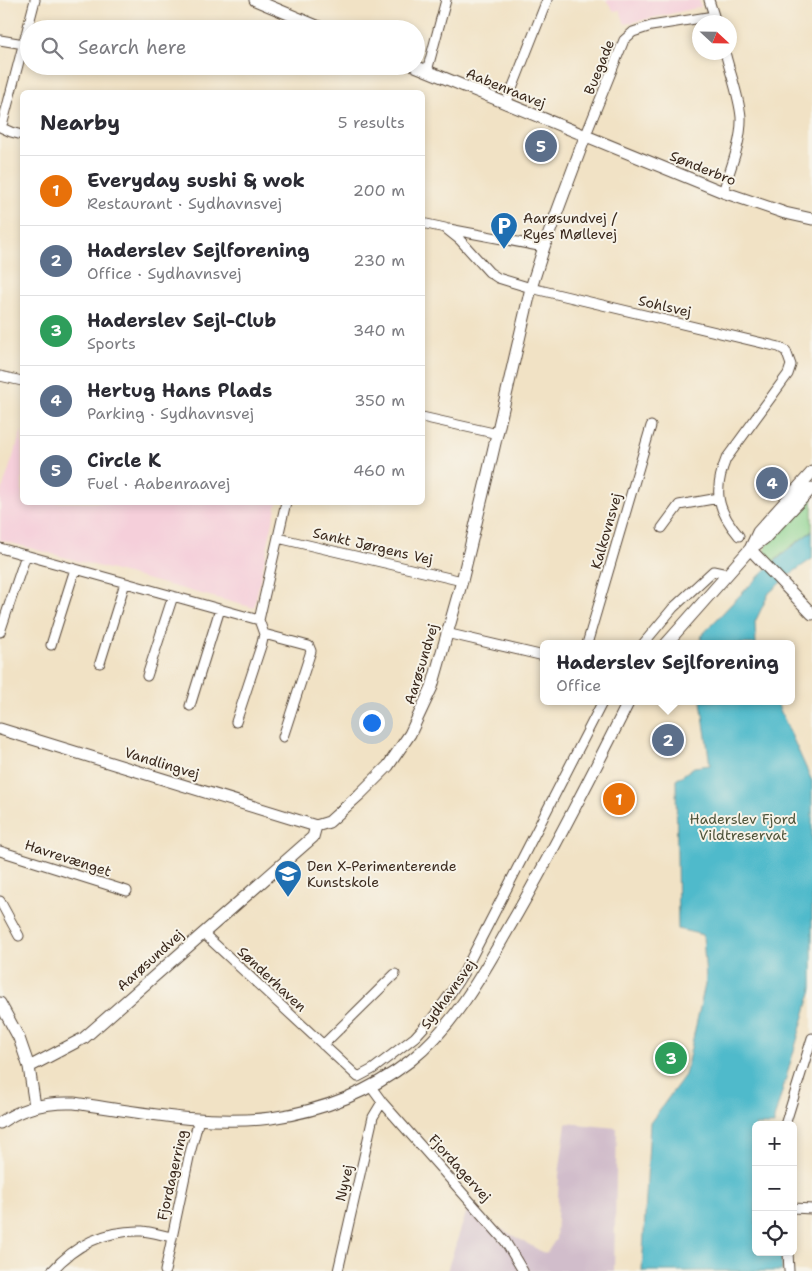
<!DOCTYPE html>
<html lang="en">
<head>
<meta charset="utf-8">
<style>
  body { margin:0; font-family:"Shantell Sans",sans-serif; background:#f7f7f7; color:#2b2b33 }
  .controls { position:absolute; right:15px; bottom:15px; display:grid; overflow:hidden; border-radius:8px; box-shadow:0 2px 8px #0003 }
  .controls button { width:45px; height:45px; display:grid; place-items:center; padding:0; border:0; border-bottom:1px solid #e1e1e2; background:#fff; color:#2b2b33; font:25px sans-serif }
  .compass { position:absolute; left:692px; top:15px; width:45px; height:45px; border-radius:50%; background:#fff; box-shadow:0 2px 8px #0003; rotate:112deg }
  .you { position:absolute; left:371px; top:722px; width:18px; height:18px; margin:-12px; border:4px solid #fff; border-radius:50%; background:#1a73e8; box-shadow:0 0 0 8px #1a73e833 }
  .badge { display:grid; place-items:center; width:32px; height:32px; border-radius:50%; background:#1f6fb2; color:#fff; font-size:16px; font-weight:700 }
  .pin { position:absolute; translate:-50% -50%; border:2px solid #fff; box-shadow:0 1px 5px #0006 }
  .popup { position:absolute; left:540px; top:640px; width:255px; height:65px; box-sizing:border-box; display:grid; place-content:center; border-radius:8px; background:#fff; filter:drop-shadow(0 1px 4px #0005); font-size:16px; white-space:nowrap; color:#7c7c81 }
  .popup b { font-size:19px; color:#2b2b33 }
  .popup::after { content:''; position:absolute; left:50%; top:100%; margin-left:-10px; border:10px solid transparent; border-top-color:#fff }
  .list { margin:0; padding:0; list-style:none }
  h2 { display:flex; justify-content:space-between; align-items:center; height:65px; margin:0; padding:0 20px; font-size:21px }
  h2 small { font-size:16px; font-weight:400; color:#7c7c81 }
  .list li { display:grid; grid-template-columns:32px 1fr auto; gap:15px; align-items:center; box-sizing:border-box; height:70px; padding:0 20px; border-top:1px solid #e1e1e2 }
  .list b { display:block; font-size:19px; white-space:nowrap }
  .list p { margin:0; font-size:16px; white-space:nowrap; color:#7c7c81 }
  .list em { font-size:16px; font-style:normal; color:#7c7c81 }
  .icon { flex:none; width:28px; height:28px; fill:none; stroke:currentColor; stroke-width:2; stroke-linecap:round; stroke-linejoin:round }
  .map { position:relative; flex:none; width:812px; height:1271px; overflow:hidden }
  .search { position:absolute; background:#fff; box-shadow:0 2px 8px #0003; left:20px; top:20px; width:405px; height:55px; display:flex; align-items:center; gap:12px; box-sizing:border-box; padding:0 18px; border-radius:28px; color:#7c7c81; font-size:19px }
  .panel { position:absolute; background:#fff; box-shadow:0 2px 8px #0003; left:20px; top:90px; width:405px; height:415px; border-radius:8px }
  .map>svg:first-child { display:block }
  .built { fill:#f5cfda }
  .industrial { fill:#d1bdcb }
  .green { fill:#88d18d; stroke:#627e56 }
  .water { fill:#4fbacb; stroke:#457274 }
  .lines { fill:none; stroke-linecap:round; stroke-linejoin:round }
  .minor-casing { stroke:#564637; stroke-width:11 }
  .tertiary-casing { stroke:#564637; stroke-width:13 }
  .minor { stroke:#fff; stroke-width:9 }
  .tertiary { stroke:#fff; stroke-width:11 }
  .labels { text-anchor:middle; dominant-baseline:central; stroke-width:4; stroke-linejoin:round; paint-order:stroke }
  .street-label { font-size:14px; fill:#3b2a1e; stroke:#f7f3e8 }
  .poi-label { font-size:14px; fill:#3b2a1e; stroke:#f7f3e8; text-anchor:start }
  .park-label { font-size:14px; fill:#4e543a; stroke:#f7f3e8 }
</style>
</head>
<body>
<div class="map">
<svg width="812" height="1271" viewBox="0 0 812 1271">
  <rect width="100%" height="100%" fill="#f7f3e8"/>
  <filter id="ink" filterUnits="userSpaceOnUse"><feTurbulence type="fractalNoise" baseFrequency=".02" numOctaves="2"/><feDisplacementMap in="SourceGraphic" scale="10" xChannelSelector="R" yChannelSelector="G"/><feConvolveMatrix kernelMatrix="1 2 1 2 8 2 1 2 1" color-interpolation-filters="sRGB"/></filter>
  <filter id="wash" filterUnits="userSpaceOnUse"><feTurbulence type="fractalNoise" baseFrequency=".0096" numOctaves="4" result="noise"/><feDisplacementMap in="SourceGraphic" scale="20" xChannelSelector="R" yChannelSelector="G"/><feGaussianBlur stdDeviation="1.12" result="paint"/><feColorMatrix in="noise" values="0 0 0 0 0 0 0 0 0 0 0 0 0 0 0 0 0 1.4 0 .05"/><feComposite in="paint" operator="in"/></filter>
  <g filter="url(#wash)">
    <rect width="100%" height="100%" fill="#f1e2c5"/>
    <path class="built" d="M 606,0 L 699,0 L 701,7 L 625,24 L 620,10 L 614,11 Z
      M 22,430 L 22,502 L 277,503 L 254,608 L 0,540 L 0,496 Z"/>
    <path class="industrial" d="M 566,1123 L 617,1128 L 614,1271 L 447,1271 L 467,1210 L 546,1254 L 556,1239 L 559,1175 Z"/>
    <path class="green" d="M 812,497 L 812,531 L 790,547 L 773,562 L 765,551 L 766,545 Z"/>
    <path class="water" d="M 812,531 L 812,559 L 789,575 L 769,593 L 755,622 L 756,644 L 700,644 L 702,635 C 737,598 771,561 812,531 Z
      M 701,701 L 776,701 L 812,781 L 812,989 L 774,1119 L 774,1125 L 756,1125 L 756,1252 L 781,1252 L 782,1271 L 642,1271 L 650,1123 L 685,1075 L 706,980 L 703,935 L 678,929 L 676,780 L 694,767 L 710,765 Z"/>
  </g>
  <g filter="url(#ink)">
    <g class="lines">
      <defs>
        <path id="minor" d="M 709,0 L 716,22
          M 0,40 L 24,44
          M 427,71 L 446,0
          M 506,104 L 547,0
          M 0,127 L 3,122 L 35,0
          M 0,127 L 11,132 L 22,135
          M 585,137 L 624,40 L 633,32 L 651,26 L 714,16
          M 723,192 C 730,169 742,142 741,117 C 739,95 730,73 725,52
          M 422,223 L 445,228 L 460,240 L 489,272 L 498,278 L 531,288 L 779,347 L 786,351 L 791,365 L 788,374 L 726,459 C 713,491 717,510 739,536
          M 449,229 L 544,247
          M 0,376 L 22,381
          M 422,417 L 498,434
          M 662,528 L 679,505 L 719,498
          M 278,538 L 462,581
          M 0,548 L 259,620 L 286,502
          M 0,632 L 26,555
          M 446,633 L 544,656
          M 264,634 L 309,646 L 311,651 L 283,737
          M 587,644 L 651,426
          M 643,644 L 673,608 L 713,571 L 727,574
          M 51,645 L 75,569
          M 100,663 L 125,583
          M 147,676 L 173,596
          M 190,706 L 220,609
          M 236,722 L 262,643 L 264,634 L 259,620
          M 0,851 L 127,891
          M 0,901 L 19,936
          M 203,933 L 358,1077 L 373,1069 L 415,1037 L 434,1016 L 450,994 L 464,972 L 603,701
          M 323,1045 L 395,974
          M 371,1087 L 382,1102 L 505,1241 L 523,1271
          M 785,1125 L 812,1038
          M 793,1208 L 812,1209
          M 788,1252 L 789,1271
          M 52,1271 C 76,1244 105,1230 142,1231 C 152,1232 162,1235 172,1237
          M 165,1271 L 189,1157 L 199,1119
          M 338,1271 L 373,1117 L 382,1102"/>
        <path id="tertiary" d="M 255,0 L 324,29
          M 415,66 L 723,192 L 785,213 L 812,219
          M 751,547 L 758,532 L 812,472
          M 750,549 L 812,614
          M 666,644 L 750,549 L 765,538 L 812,488
          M 0,729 L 316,826
          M 0,1003 L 19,1038 L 29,1067 L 35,1106
          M 29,1067 L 84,1038 L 313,837 L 316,826 L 329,822 L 360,794 L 388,766 L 410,734 L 432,687 L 462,581 L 488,473 L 531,288 L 544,247 L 585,137
          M 0,1123 C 22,1107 48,1102 74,1103 C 138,1112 206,1126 271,1118 C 321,1111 370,1092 410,1061 C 452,1028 481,977 507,931 C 551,856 590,779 629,701"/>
      </defs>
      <use href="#minor" class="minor-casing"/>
      <use href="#tertiary" class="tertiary-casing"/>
      <use href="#minor" class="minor"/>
      <use href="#tertiary" class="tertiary"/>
    </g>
  </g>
  <defs>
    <symbol id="parking-pin" viewBox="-11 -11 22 30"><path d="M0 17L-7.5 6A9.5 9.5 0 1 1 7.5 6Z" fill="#1f6fb2" stroke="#f7f3e8"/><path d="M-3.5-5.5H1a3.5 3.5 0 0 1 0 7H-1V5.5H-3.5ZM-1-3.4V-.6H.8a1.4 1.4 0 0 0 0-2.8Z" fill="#fff"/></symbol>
    <symbol id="school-pin" viewBox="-11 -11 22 30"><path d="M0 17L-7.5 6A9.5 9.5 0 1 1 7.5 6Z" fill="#1f6fb2" stroke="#f7f3e8"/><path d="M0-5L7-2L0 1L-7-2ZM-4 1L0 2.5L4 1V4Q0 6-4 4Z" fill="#fff"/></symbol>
  </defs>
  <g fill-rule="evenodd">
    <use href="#parking-pin" x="488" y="210" width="32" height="43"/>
    <use href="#school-pin" x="272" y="858" width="32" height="43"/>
  </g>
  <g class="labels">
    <g class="street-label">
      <text transform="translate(599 67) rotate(-68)">Buegade</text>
      <text transform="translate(506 88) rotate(22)">Aabenraavej</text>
      <text transform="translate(703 168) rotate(22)">Sønderbro</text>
      <text transform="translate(665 306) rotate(13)">Sohlsvej</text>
      <text transform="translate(606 531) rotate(-74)">Kalkovnsvej</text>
      <text transform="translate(373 546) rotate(13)">Sankt Jørgens Vej</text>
      <text transform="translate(421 664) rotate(-73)">Aarøsundvej</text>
      <text transform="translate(162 763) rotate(17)">Vandlingvej</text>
      <text transform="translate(68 858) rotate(18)">Havrevænget</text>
      <text transform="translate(150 960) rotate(-42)">Aarøsundvej</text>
      <text transform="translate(272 979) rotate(43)">Sønderhaven</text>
      <text transform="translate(448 994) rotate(-54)">Sydhavnsvej</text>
      <text transform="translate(460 1168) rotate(48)">Fjordagervej</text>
      <text transform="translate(172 1175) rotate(-77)">Fjordagerring</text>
      <text transform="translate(344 1183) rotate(-77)">Nyvej</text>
    </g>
    <g class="poi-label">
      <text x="523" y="218">Aarøsundvej /<tspan x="523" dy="16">Ryes Møllevej</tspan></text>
      <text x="307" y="866">Den X-Perimenterende<tspan x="307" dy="16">Kunstskole</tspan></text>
    </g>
    <g class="park-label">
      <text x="743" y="819">Haderslev Fjord<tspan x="743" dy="16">Vildtreservat</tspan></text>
    </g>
  </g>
</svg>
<div class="controls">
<button>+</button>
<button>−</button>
<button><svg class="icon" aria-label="locate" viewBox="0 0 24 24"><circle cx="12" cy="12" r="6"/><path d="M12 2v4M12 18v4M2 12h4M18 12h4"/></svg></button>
</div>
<svg class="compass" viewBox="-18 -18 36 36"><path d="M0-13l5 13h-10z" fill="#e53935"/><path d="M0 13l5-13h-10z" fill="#7c7c81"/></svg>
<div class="you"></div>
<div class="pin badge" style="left:619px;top:799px;background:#e8710a">1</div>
<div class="pin badge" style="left:668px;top:740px;background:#5c6f8a">2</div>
<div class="popup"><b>Haderslev Sejlforening</b>Office</div>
<div class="pin badge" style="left:671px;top:1058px;background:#2e9e5b">3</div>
<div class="pin badge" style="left:772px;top:483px;background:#5c6f8a">4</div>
<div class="pin badge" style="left:541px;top:146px;background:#5c6f8a">5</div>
<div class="search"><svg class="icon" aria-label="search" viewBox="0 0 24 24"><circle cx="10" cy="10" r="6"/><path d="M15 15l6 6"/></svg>Search here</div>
<section class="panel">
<h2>Nearby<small>5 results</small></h2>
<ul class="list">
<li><span class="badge" style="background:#e8710a">1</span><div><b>Everyday sushi &amp; wok</b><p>Restaurant · Sydhavnsvej</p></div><em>200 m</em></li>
<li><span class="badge" style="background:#5c6f8a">2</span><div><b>Haderslev Sejlforening</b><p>Office · Sydhavnsvej</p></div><em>230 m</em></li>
<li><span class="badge" style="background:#2e9e5b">3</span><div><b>Haderslev Sejl-Club</b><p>Sports</p></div><em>340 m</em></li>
<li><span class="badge" style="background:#5c6f8a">4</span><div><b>Hertug Hans Plads</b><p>Parking · Sydhavnsvej</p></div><em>350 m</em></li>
<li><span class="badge" style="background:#5c6f8a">5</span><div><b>Circle K</b><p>Fuel · Aabenraavej</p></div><em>460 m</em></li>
</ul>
</section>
</div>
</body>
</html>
